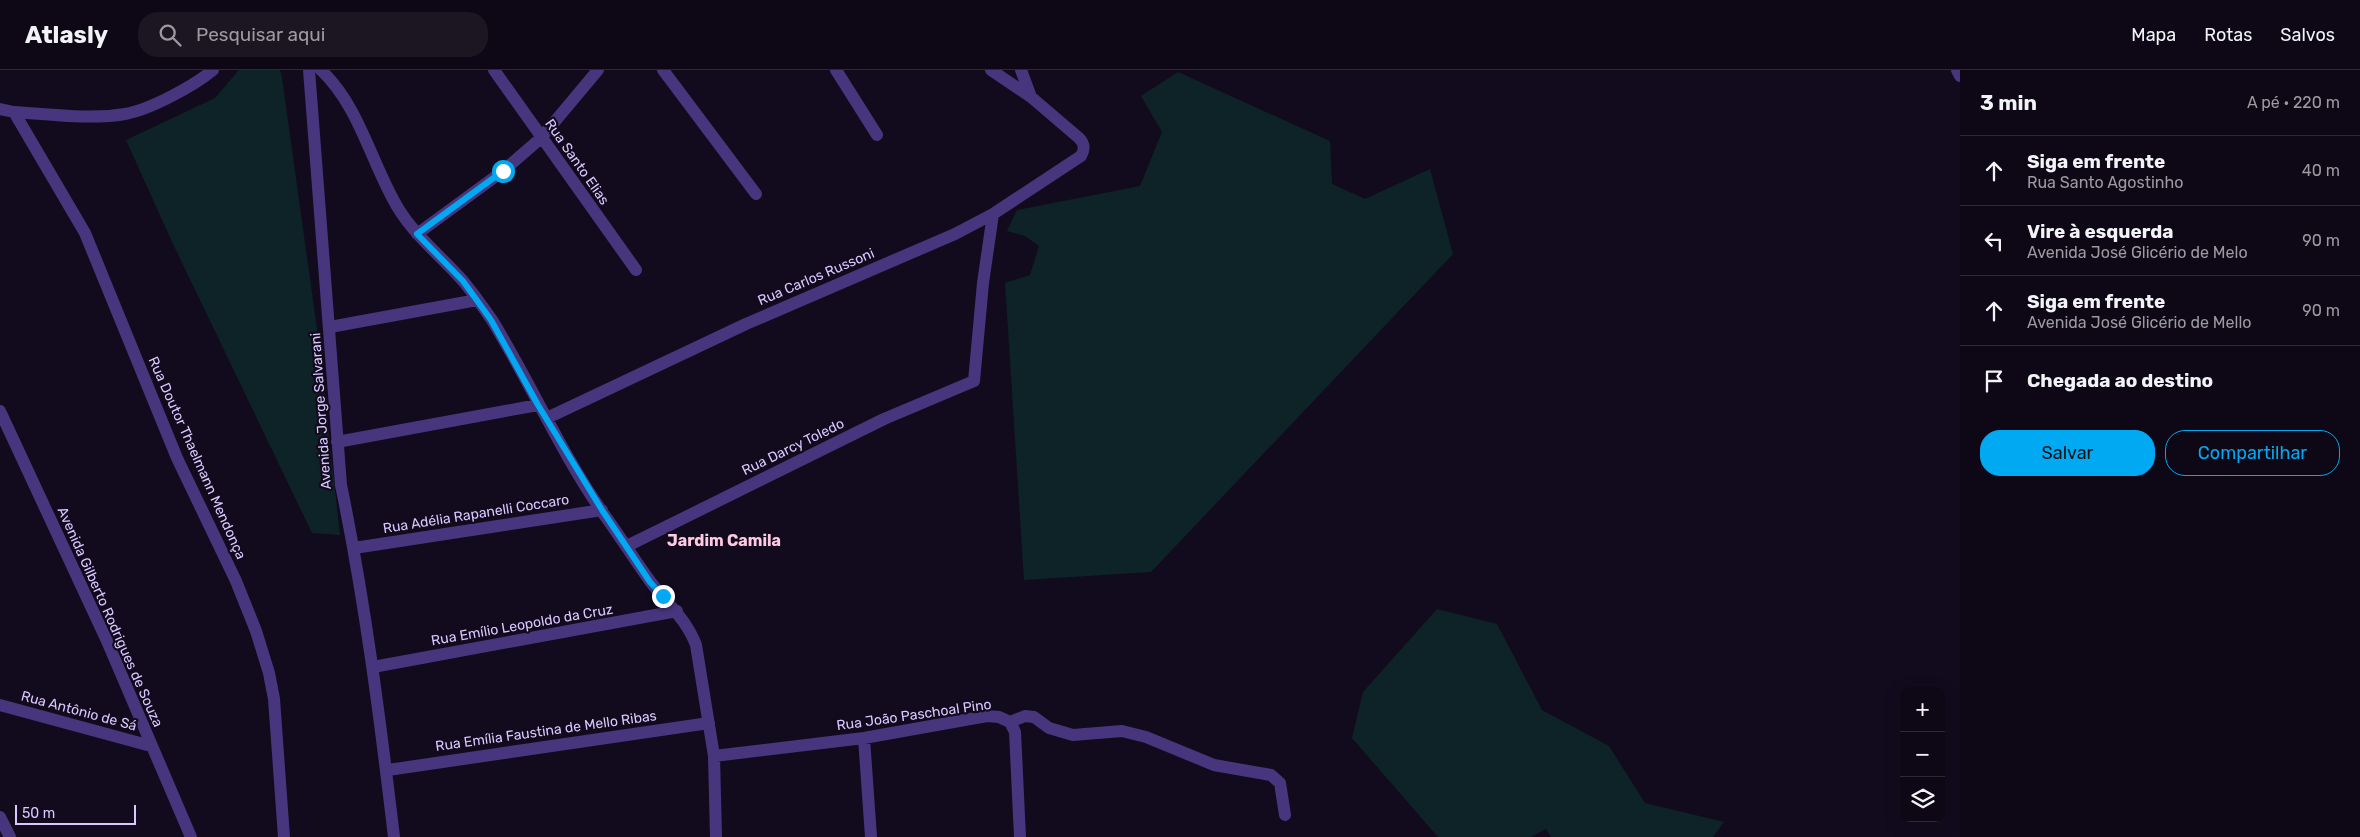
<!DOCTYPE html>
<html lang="pt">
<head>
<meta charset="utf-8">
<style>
  body { margin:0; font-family:Rubik,sans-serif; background:#1c1623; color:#f1f3f6 }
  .controls { position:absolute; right:15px; bottom:15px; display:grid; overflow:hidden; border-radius:10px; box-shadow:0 5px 20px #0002 }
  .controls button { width:45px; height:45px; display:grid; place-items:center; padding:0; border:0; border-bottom:1px solid #2e2935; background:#0e0816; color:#f1f3f6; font:25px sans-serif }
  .scale { position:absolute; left:15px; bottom:12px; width:121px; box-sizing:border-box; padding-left:5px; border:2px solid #d9c7ff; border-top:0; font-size:14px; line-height:18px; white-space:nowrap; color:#d9c7ff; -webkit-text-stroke:4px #120b1d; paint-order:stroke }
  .stop { position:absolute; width:15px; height:15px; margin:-11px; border:4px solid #00a9f2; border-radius:50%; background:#fff }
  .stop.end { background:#00a9f2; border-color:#fff; box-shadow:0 1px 5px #0008 }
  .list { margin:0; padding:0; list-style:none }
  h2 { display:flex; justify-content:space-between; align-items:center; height:65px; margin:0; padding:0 20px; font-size:21px }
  h2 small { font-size:16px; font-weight:400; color:#9b9aa1 }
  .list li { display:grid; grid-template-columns:32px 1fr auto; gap:15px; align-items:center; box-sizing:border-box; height:70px; padding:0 20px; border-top:1px solid #2e2935 }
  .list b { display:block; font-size:19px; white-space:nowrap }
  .list p { margin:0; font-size:16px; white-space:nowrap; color:#9b9aa1 }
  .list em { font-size:16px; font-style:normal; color:#9b9aa1 }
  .actions { display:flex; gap:10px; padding:15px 20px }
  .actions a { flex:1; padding:11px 0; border:1px solid #00a9f2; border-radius:20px; text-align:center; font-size:18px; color:#00a9f2 }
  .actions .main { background:#00a9f2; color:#111 }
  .icon { flex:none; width:28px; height:28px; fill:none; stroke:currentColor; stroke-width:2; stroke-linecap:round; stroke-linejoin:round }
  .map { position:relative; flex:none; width:1960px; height:767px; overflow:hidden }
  header { display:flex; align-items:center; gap:30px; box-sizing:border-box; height:70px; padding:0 25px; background:#0e0816; border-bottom:1px solid #2e2935 }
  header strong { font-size:24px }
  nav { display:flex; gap:28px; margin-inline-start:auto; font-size:18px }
  .search { width:350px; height:45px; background:#1c1623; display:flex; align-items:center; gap:12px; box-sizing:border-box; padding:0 18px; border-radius:20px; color:#9b9aa1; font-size:19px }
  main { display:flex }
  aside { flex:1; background:#0e0816 }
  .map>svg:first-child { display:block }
  .green { fill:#0e2327 }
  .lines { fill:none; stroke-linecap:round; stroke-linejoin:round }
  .minor { stroke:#47367d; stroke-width:12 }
  .route { stroke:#00a9f2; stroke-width:6 }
  .labels { text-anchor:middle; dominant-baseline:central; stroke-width:4.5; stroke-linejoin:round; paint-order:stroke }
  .street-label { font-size:14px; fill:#d9c7ff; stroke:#120b1d }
  .quarter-label { font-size:16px; font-weight:bold; fill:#ffc9e1; stroke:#120b1d }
</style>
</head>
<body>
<header>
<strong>Atlasly</strong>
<div class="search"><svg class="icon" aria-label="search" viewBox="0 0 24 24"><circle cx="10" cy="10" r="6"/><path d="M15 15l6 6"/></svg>Pesquisar aqui</div>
<nav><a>Mapa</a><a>Rotas</a><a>Salvos</a></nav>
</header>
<main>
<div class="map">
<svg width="1960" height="767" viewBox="0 0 1960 767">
  <rect width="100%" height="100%" fill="#120b1d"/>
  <path class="green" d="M 239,0 L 280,0 L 282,8 L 317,259 L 340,465 L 312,463 L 173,174 L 126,70 L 215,28 Z
    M 1178,2 L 1330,71 L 1332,114 L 1365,129 L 1430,99 L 1453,184 L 1151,502 L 1024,510 L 1005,213 L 1030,205 L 1039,176 L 1025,166 L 1007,161 L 1017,140 L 1140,116 L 1162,62 L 1141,26 Z
    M 1437,539 L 1497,554 L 1542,640 L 1609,676 L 1645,733 L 1724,752 L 1713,767 L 1551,767 L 1546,759 L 1531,767 L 1438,767 L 1352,668 L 1363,622 Z"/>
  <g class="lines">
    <path class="minor" d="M 309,0 L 341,415 C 365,531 380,649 394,767
      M 321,0 C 360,37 371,93 398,138 C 415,166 441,186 463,211 C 473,223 483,237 492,250 C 530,312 561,383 603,443 C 619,465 634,489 650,511 C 666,533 686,548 696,575 L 714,686 L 716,767
      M 494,0 L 636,200
      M 663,0 L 756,124
      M 836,0 L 877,65
      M 1021,0 L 1031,27
      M 1957,0 L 1960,6
      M 0,39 L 14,42 C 48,44 91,50 125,44 C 149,40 194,16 213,0
      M 14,42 L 85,163 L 177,388 L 236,511 L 256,561 L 269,603 L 274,629 L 284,767
      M 417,164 L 503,101 L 541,68 L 598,0
      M 330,257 L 477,230
      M 0,341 L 107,571 L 191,767
      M 547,348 L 746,254 L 955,164 L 993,144 L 1081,86 C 1085,79 1085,74 1079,68 L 1031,27 L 991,0
      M 337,372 L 538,335
      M 627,476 L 884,349 L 974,311 L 983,213 L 993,144
      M 354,478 L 602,440
      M 373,597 L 677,541
      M 0,635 L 151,676
      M 1010,652 L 1025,646 L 1034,647 L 1049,658 L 1073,665 L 1122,661 L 1146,667 L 1214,695 L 1271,705 L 1280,713 L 1285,745
      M 1010,652 L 1015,662 L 1020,767
      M 864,668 L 871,767
      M 714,686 L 864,668 L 987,646 L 999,647 L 1010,652
      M 388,700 L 709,653
      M 0,747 L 10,767"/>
  </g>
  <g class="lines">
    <path class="route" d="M 503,101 L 417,164 L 463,211 L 491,250 L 538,335 L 602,440 L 650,512 L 663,526"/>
  </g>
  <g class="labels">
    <g class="street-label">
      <text transform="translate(577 92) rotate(55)">Rua Santo Elias</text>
      <text transform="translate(816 207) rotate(-23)">Rua Carlos Russoni</text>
      <text transform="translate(321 341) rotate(-94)">Avenida Jorge Salvarani</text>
      <text transform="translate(793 377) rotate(-26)">Rua Darcy Toledo</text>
      <text transform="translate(197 388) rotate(66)">Rua Doutor Thaelmann Mendonça</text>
      <text transform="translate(476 444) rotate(-9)">Rua Adélia Rapanelli Coccaro</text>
      <text transform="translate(110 547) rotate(66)">Avenida Gilberto Rodrigues de Souza</text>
      <text transform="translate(522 555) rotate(-10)">Rua Emílio Leopoldo da Cruz</text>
      <text transform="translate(79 641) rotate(15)">Rua Antônio de Sá</text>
      <text transform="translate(914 645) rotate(-8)">Rua João Paschoal Pino</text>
      <text transform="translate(546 661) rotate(-8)">Rua Emília Faustina de Mello Ribas</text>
    </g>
    <g class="quarter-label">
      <text x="724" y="470">Jardim Camila</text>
    </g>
  </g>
</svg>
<div class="controls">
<button>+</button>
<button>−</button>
<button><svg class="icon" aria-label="layers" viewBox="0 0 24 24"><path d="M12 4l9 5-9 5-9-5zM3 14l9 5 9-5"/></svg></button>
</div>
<div class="scale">50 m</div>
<div class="stop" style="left:503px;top:101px"></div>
<div class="stop end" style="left:663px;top:526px"></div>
</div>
<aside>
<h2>3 min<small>A pé · 220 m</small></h2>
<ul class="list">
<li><svg class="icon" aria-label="ahead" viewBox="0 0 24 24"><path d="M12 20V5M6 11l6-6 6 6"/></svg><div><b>Siga em frente</b><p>Rua Santo Agostinho</p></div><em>40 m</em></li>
<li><svg class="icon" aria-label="left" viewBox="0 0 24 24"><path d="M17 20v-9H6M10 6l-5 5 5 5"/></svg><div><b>Vire à esquerda</b><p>Avenida José Glicério de Melo</p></div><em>90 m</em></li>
<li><svg class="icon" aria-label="ahead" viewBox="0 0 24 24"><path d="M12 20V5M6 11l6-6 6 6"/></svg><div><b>Siga em frente</b><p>Avenida José Glicério de Mello</p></div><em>90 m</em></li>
<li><svg class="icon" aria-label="arrive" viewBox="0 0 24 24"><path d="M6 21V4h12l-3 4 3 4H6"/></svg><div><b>Chegada ao destino</b></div></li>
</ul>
<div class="actions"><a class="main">Salvar</a><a>Compartilhar</a></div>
</aside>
</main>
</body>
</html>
